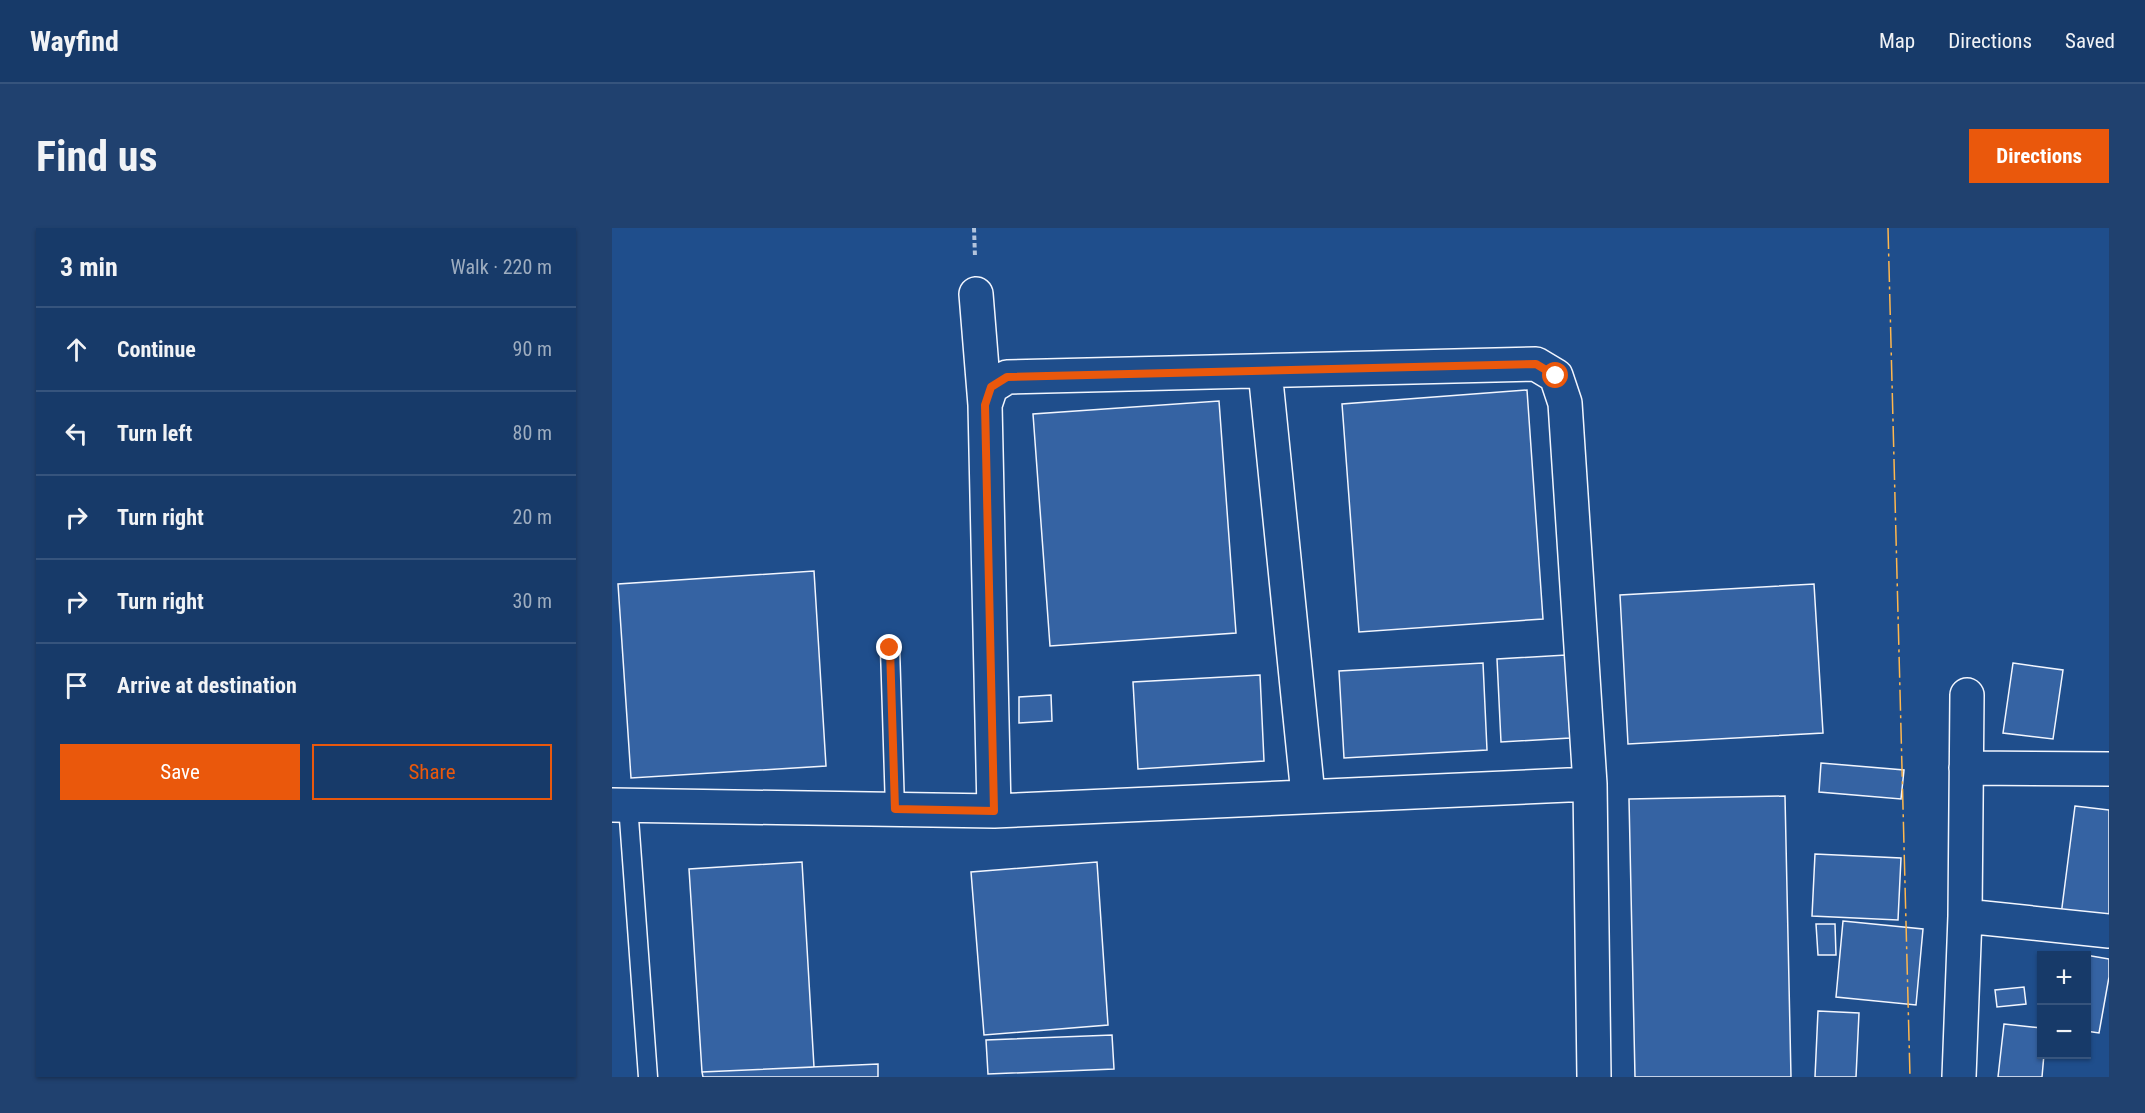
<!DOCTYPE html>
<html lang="en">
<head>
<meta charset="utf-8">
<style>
  body { margin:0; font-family:"Roboto Condensed",sans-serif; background:#20416f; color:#f1f3f6 }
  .controls { position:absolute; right:18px; bottom:18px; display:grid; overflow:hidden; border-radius:0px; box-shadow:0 2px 4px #0004 }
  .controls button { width:54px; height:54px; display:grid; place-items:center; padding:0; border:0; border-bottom:2px solid #36547d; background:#173a69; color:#f1f3f6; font:30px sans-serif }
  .stop { position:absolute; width:18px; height:18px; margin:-14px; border:4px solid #ea580c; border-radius:50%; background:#fff }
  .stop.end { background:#ea580c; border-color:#fff; box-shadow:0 2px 6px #0008 }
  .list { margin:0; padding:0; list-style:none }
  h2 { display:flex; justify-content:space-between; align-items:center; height:78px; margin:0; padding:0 24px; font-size:26px }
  h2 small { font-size:20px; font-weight:400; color:#9eadc0 }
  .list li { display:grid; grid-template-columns:39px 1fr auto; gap:18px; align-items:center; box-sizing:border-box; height:84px; padding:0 24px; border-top:2px solid #36547d }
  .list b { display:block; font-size:22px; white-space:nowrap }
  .list em { font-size:20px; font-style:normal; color:#9eadc0 }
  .actions { display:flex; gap:12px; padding:18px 24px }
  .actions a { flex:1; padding:14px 0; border:2px solid #ea580c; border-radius:0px; text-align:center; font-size:21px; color:#ea580c }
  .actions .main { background:#ea580c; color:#fff }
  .icon { flex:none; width:33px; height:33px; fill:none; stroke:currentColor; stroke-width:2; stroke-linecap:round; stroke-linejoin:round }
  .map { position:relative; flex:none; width:1497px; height:849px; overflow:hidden; border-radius:0px }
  header { display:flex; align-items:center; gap:36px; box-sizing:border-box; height:84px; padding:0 30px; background:#173a69; border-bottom:2px solid #36547d }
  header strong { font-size:28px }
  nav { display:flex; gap:33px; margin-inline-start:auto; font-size:21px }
  .intro { display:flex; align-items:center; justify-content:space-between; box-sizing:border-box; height:144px; padding:0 36px }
  h1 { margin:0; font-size:42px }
  .button { padding:15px 27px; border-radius:0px; background:#ea580c; color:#fff; font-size:21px; font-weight:700 }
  main { display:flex; gap:36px; padding:0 36px }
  aside { flex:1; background:#173a69; border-radius:0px; box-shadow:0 2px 4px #0004 }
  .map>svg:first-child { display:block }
  .building { fill:#3563a3; stroke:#f2f6ff; stroke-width:1.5 }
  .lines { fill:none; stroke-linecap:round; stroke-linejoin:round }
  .lane-casing { stroke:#f2f6ff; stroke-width:21 }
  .street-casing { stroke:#f2f6ff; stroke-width:36 }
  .path { stroke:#b3c4dc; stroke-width:4; stroke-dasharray:4.5 3; stroke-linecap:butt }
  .lane { stroke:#1f4e8c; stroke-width:18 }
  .street { stroke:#1f4e8c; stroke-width:33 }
  .power { stroke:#ffb74d; stroke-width:1.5; stroke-dasharray:21 4.5 3 4.5; stroke-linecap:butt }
  .route { stroke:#ea580c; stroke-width:8 }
</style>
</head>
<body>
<header>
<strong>Wayfind</strong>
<nav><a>Map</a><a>Directions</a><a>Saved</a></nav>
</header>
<div class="intro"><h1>Find us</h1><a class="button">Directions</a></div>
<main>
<aside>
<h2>3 min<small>Walk · 220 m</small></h2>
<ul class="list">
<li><svg class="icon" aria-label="ahead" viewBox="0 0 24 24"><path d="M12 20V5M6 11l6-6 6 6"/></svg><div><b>Continue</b></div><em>90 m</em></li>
<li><svg class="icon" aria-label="left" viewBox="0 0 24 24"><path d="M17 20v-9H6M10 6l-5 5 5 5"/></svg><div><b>Turn left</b></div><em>80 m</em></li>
<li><svg class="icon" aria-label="right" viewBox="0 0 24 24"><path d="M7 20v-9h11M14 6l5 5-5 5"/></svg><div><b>Turn right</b></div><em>20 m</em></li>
<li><svg class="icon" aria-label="right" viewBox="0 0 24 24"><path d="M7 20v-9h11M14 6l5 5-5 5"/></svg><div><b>Turn right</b></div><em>30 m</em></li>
<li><svg class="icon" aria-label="arrive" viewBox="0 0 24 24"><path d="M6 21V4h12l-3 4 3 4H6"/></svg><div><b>Arrive at destination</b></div></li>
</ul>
<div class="actions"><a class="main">Save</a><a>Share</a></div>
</aside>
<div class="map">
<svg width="1497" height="849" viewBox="0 0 1497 849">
  <rect width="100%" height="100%" fill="#1f4e8c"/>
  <path class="building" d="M 915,162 L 931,391 L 747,404 L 730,176 Z
    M 607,173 L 624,405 L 438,418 L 421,186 Z
    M 202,343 L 214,538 L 19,550 L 6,356 Z
    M 1202,356 L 1211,505 L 1016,516 L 1008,367 Z
    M 954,427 L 958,510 L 889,514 L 885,431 Z
    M 871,435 L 875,522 L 732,530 L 727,443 Z
    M 1401,435 L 1451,442 L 1441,511 L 1391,505 Z
    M 648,447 L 652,533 L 526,541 L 521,454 Z
    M 439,467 L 440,493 L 407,495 L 407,469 Z
    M 1209,535 L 1292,542 L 1289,571 L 1207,564 Z
    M 1173,568 L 1179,849 L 1023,849 L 1017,571 Z
    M 1463,578 L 1497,582 L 1497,693 L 1449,687 Z
    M 1203,626 L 1289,630 L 1286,692 L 1200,688 Z
    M 190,634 L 202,839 L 90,844 L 77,641 Z
    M 485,634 L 496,797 L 372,807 L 359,644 Z
    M 1231,693 L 1311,701 L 1304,777 L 1224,769 Z
    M 1204,696 L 1223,696 L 1224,727 L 1206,727 Z
    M 1456,724 L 1497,731 L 1497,749 L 1487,805 L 1474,803 L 1474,728 L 1455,728 Z
    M 1412,759 L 1414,776 L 1385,779 L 1383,762 Z
    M 1206,783 L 1247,785 L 1244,849 L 1203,849 Z
    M 1392,796 L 1430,800 L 1430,826 L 1432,826 L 1430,849 L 1386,849 Z
    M 500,807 L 502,841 L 376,846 L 374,812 Z
    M 266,836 L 266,849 L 91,849 L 90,844 Z"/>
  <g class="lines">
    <defs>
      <path id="lane" d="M 278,420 L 283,581
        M 16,577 L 36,849"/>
      <path id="street" d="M 364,66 L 373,177 L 382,583
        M 653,143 L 696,567
        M 373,177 L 379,159 L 395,149 L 924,136 L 944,148 L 953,175 L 978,556
        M 1354,540 L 1497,541
        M 0,577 L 382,583 L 978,556 L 982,849
        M 1353,688 L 1497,703
        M 1347,849 L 1353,688 L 1355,467"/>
    </defs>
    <use href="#lane" class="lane-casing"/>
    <use href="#street" class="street-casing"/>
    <path class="path" d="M 362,0 L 363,29"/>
    <use href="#lane" class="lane"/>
    <use href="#street" class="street"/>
    <path class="power" d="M 1276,0 L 1298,849"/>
  </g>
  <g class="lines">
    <path class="route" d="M 278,420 L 283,581 L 382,583 L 373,177 L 379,159 L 395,149 L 924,136 L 944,148"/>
  </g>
</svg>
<div class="controls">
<button>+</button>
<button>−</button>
</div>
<div class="stop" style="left:944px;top:148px"></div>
<div class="stop end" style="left:278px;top:420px"></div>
</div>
</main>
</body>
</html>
